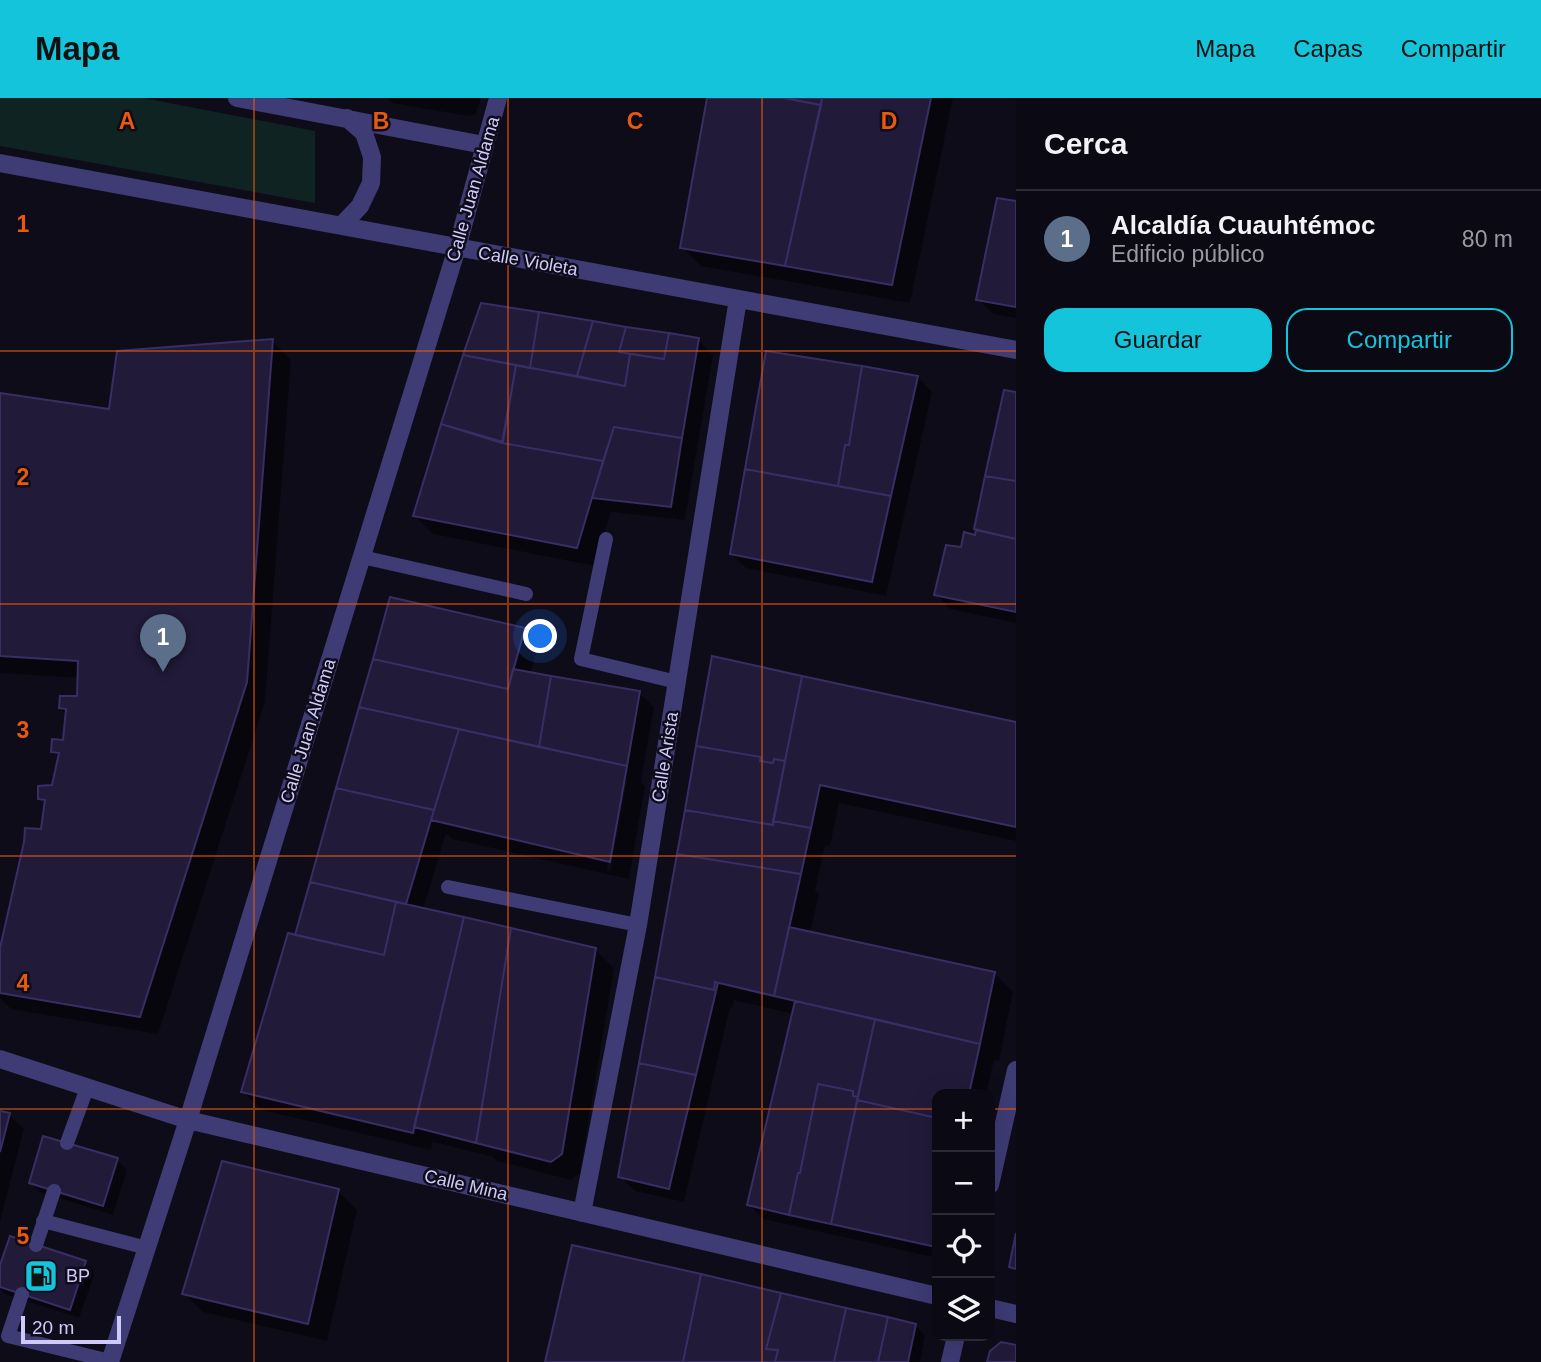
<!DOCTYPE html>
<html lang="es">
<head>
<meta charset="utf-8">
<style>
  body { margin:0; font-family:Helvetica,sans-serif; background:#14121d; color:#f1f3f6 }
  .controls { position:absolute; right:21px; bottom:21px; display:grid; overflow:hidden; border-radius:14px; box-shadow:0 7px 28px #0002 }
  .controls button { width:63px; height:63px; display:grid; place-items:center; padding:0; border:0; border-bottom:2px solid #2b2a34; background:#0b0914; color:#f1f3f6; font:35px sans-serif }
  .scale { position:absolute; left:21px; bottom:18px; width:100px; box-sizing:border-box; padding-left:7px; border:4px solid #d0cafa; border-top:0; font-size:19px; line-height:24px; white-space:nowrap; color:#d0cafa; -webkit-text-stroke:5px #0f0c1a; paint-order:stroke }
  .you { position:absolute; left:541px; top:539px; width:24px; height:24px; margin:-18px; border:5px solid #fff; border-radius:50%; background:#1a73e8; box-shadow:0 0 0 10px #1a73e833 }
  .badge { display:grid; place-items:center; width:46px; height:46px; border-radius:50%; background:#14c4db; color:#fff; font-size:23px; font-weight:700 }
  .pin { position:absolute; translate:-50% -58px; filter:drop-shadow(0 2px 4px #0008) }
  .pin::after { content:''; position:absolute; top:37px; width:24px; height:21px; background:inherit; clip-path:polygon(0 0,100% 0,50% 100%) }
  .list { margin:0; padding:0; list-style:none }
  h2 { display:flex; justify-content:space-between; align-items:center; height:91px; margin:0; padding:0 28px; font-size:30px }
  h2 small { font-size:23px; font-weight:400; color:#9a9aa0 }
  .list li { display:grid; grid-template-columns:46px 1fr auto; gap:21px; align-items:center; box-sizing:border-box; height:98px; padding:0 28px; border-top:2px solid #2b2a34 }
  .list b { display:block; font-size:26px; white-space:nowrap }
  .list p { margin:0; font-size:23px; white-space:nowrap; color:#9a9aa0 }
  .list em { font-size:23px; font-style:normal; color:#9a9aa0 }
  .actions { display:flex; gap:14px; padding:21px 28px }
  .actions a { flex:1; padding:16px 0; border:2px solid #14c4db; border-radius:21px; text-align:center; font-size:24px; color:#14c4db }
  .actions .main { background:#14c4db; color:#111 }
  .icon { flex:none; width:38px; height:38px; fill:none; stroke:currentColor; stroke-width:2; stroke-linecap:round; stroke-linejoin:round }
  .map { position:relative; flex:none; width:1016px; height:1264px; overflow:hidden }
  header { display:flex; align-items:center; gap:42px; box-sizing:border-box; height:98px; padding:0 35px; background:#14c4db; color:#111 }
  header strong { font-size:33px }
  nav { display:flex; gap:38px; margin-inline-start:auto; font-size:24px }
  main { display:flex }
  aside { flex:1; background:#0b0914 }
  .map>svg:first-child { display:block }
  .green { fill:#102323 }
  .shadow { fill:#0007; fill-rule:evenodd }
  .building { fill:#211a39; stroke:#392e63; stroke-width:2 }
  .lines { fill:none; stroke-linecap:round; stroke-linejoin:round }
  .service { stroke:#3e3b75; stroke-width:14 }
  .minor { stroke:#3e3b75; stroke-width:18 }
  .grid { fill:none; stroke:#e8590c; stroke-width:2; stroke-opacity:0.55 }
  .labels { text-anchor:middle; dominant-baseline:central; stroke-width:5; stroke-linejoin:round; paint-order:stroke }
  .street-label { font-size:18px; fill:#d0cafa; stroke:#0f0c1a }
  .poi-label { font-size:18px; fill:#d0cafa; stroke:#0f0c1a; text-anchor:start }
  .grid-label { font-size:23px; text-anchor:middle; font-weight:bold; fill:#e8590c; stroke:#0f0c1a; stroke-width:5; stroke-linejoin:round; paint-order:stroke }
</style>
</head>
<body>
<header>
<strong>Mapa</strong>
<nav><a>Mapa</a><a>Capas</a><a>Compartir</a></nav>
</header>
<main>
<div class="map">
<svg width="1016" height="1264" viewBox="0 0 1016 1264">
  <rect width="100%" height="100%" fill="#0f0c1a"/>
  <path class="green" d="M 0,0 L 143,0 L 315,33 L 315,105 L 0,48 Z"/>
  <path class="shadow" d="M 387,0 L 481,0 L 476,16 L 468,18 L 392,5 Z
    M 703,0 L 953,0 L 910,205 L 701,168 L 682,149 L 708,1 Z
    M 1016,104 L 1016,220 L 993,216 L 978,201 Z
    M 482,207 L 698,242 L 713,257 L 685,422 L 611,414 L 595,468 L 433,436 L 415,418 Z
    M 272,243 L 291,262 L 265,604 L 158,936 L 11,911 L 0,900 L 0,858 L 42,733 L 46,706 L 40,700 L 53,689 L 60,660 L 53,653 L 65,644 L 67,617 L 60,610 L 79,599 L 79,580 L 0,575 L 0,297 L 110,313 Z
    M 768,255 L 918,279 L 932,294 L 886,498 L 746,470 L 732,456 Z
    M 1016,296 L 1016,525 L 950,511 L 936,496 L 977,439 L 978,433 L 976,431 Z
    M 391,501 L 524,531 L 539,546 L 530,576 L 639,595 L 654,609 L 641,684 L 645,689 L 629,781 L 452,741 L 446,735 L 423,812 L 595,851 L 614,870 L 580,1075 L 571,1082 L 497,1063 L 493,1059 L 433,1044 L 431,1052 L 262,1012 L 243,994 L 296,839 ZM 623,681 L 627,681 L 610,773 L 607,772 Z
    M 713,560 L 1016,625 L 1016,743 L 839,705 L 830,748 L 825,747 L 815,792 L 819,796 L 810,835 L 995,876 L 1013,894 L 999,963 L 994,962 L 986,996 L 937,996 L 937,1160 L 763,1121 L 749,1107 L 793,916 L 734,902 L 732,910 L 730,909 L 684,1104 L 635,1093 L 620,1078 Z
    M 0,1015 L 9,1017 L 24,1031 L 0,1123 Z
    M 117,1062 L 127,1072 L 113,1117 L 40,1094 L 31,1085 Z
    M 338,1093 L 357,1112 L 327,1243 L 203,1214 L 184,1195 Z
    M 85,1165 L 95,1175 L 79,1220 L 5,1196 L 0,1191 L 0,1172 Z
    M 915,1227 L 925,1237 L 920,1264 L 547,1264 Z"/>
  <path class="building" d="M 707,0 L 784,0 L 821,7 L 785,168 L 680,150 Z
    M 784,0 L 822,0 L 821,7 Z
    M 822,0 L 931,0 L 892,187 L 785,168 Z
    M 997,100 L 1016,103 L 1016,209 L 976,202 Z
    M 481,205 L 539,214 L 530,270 L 463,257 Z
    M 539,214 L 593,223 L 577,278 L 530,270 Z
    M 593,223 L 626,229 L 619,254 L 630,256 L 625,288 L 577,278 Z
    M 626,229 L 669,235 L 664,261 L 619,254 Z
    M 669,235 L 699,240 L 682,340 L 614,329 L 603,363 L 502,345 L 516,267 L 625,288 L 630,256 L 664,261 Z
    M 273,241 L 247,584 L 140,919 L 0,895 L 0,850 L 24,744 L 25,730 L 41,731 L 45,702 L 38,701 L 38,688 L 52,687 L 59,655 L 51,654 L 52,641 L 63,642 L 66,611 L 59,610 L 60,598 L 77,598 L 78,563 L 0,558 L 0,295 L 109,311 L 117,253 Z
    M 766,253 L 862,268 L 849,347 L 845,347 L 838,388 L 745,371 Z
    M 463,257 L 516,267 L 503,344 L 441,326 Z
    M 862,268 L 918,278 L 891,398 L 838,388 L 845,347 L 849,347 Z
    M 1004,292 L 1016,294 L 1016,383 L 985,378 Z
    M 441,326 L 502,345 L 603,363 L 577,450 L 413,418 Z
    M 614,329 L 682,340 L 671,409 L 592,400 Z
    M 745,371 L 891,398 L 872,484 L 730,456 Z
    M 985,378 L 1016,383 L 1016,441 L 974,431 Z
    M 976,432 L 1016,441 L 1016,514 L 934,497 L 946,447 L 961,449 L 964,434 L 975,437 Z
    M 390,499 L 525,530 L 508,591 L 373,561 Z
    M 712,558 L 802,578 L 785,663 L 774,661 L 773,665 L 760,663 L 761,659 L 696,648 Z
    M 373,561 L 508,591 L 513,571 L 551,578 L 539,649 L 359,609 Z
    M 551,578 L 640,593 L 627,668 L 539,649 Z
    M 802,578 L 1016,624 L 1016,729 L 820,687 L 811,730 L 773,723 Z
    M 359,609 L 459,631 L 434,712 L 336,690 Z
    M 459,631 L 627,668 L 610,764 L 431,722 Z
    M 696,648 L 761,659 L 760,663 L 773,665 L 774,661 L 785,663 L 773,727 L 685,712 Z
    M 336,690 L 434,712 L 406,806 L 310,784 Z
    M 685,712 L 773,727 L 773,723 L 811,730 L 801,776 L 677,756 Z
    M 677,756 L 801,776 L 774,898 L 715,884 L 714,892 L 655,879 Z
    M 310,784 L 396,804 L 384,857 L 295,837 Z
    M 396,804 L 464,819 L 413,1035 L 241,994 L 288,835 L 384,857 Z
    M 464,819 L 511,830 L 476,1045 L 414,1029 Z
    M 789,829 L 995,874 L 980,946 L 774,898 Z
    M 511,830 L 596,850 L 562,1056 L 551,1064 L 476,1045 Z
    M 655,879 L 714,892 L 715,884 L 718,885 L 696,977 L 639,965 Z
    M 795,903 L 875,921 L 858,999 L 853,998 L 853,993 L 818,986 L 800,1075 L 798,1075 L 789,1117 L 747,1107 Z
    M 875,921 L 980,946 L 969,996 L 937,996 L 937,1020 L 857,1002 Z
    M 639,965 L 696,977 L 669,1091 L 618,1079 Z
    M 818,986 L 853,993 L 853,998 L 858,999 L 831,1126 L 789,1117 L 798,1075 L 800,1075 Z
    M 857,1002 L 937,1020 L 936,1149 L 831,1126 Z
    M 0,1013 L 10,1015 L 0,1054 Z
    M 43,1038 L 118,1060 L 103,1108 L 29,1085 Z
    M 222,1063 L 339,1091 L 308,1226 L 182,1196 Z
    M 1016,1135 L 1016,1171 L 1009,1169 Z
    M 10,1138 L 86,1163 L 70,1212 L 0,1189 L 0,1167 Z
    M 572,1147 L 701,1176 L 683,1264 L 545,1264 Z
    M 701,1176 L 781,1195 L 766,1251 L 778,1252 L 775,1264 L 683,1264 Z
    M 781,1195 L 846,1210 L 834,1264 L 775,1264 L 778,1252 L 766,1251 Z
    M 846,1210 L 888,1219 L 878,1264 L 834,1264 Z
    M 888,1219 L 916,1226 L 908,1264 L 878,1264 Z
    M 1001,1244 L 1016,1247 L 1016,1264 L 987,1264 L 990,1253 Z"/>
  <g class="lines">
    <path class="service" d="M 606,441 L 581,561 L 677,584
      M 362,459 L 526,496
      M 448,789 L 638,827
      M 67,1045 L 87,990
      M 43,1123 L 147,1150
      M 36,1147 L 54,1093
      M 22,1196 L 8,1238 L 110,1263"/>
    <path class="minor" d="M 237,0 L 484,47
      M 0,65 L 1016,252
      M 342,127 L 360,108 L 371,85 L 372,59 L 364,35 L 347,20
      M 0,961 L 188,1022 L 937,1198
      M 990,1087 L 1016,972
      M 582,1115 L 638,827 L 738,201
      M 990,1210 L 1016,1216
      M 110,1264 L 188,1022 L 457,150 L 498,0
      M 950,1264 L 956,1238"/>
  </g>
  <path class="grid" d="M 254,0 L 254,1264M 508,0 L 508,1264M 762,0 L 762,1264M 0,253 L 1016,253M 0,506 L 1016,506M 0,758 L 1016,758M 0,1011 L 937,1011M 990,1011 L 1016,1011"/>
  <defs>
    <symbol id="fuel-square" viewBox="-11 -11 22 22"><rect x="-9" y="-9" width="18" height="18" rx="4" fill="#14c4db" stroke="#0f0c1a"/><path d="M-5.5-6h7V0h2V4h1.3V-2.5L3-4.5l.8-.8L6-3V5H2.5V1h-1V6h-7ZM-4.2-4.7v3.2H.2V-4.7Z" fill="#111"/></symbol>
  </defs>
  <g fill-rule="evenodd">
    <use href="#fuel-square" x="22" y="1159" width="38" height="38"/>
  </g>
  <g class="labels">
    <g class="street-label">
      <text transform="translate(473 91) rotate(-74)">Calle Juan Aldama</text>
      <text transform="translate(528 163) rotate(10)">Calle Violeta</text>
      <text transform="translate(308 633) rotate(-73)">Calle Juan Aldama</text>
      <text transform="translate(665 659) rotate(-81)">Calle Arista</text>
      <text transform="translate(466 1087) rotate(13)">Calle Mina</text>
    </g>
    <g class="poi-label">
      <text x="66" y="1178">BP</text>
    </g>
  </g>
  <g class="grid-label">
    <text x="127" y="31">A</text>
    <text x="381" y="31">B</text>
    <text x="635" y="31">C</text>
    <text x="889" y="31">D</text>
    <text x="23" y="134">1</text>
    <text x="23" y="387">2</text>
    <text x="23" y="640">3</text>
    <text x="23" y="893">4</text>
    <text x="23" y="1146">5</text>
  </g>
</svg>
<div class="controls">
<button>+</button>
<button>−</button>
<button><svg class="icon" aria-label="locate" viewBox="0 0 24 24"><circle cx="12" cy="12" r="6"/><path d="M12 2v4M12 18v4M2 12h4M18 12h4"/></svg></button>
<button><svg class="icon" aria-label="layers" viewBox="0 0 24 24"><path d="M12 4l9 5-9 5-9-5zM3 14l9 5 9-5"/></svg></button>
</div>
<div class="scale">20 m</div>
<div class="you"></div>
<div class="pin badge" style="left:163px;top:574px;background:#5c6f8a">1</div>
</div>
<aside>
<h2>Cerca<small></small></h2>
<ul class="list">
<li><span class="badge" style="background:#5c6f8a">1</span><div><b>Alcaldía Cuauhtémoc</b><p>Edificio público</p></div><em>80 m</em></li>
</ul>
<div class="actions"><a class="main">Guardar</a><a>Compartir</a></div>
</aside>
</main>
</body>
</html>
